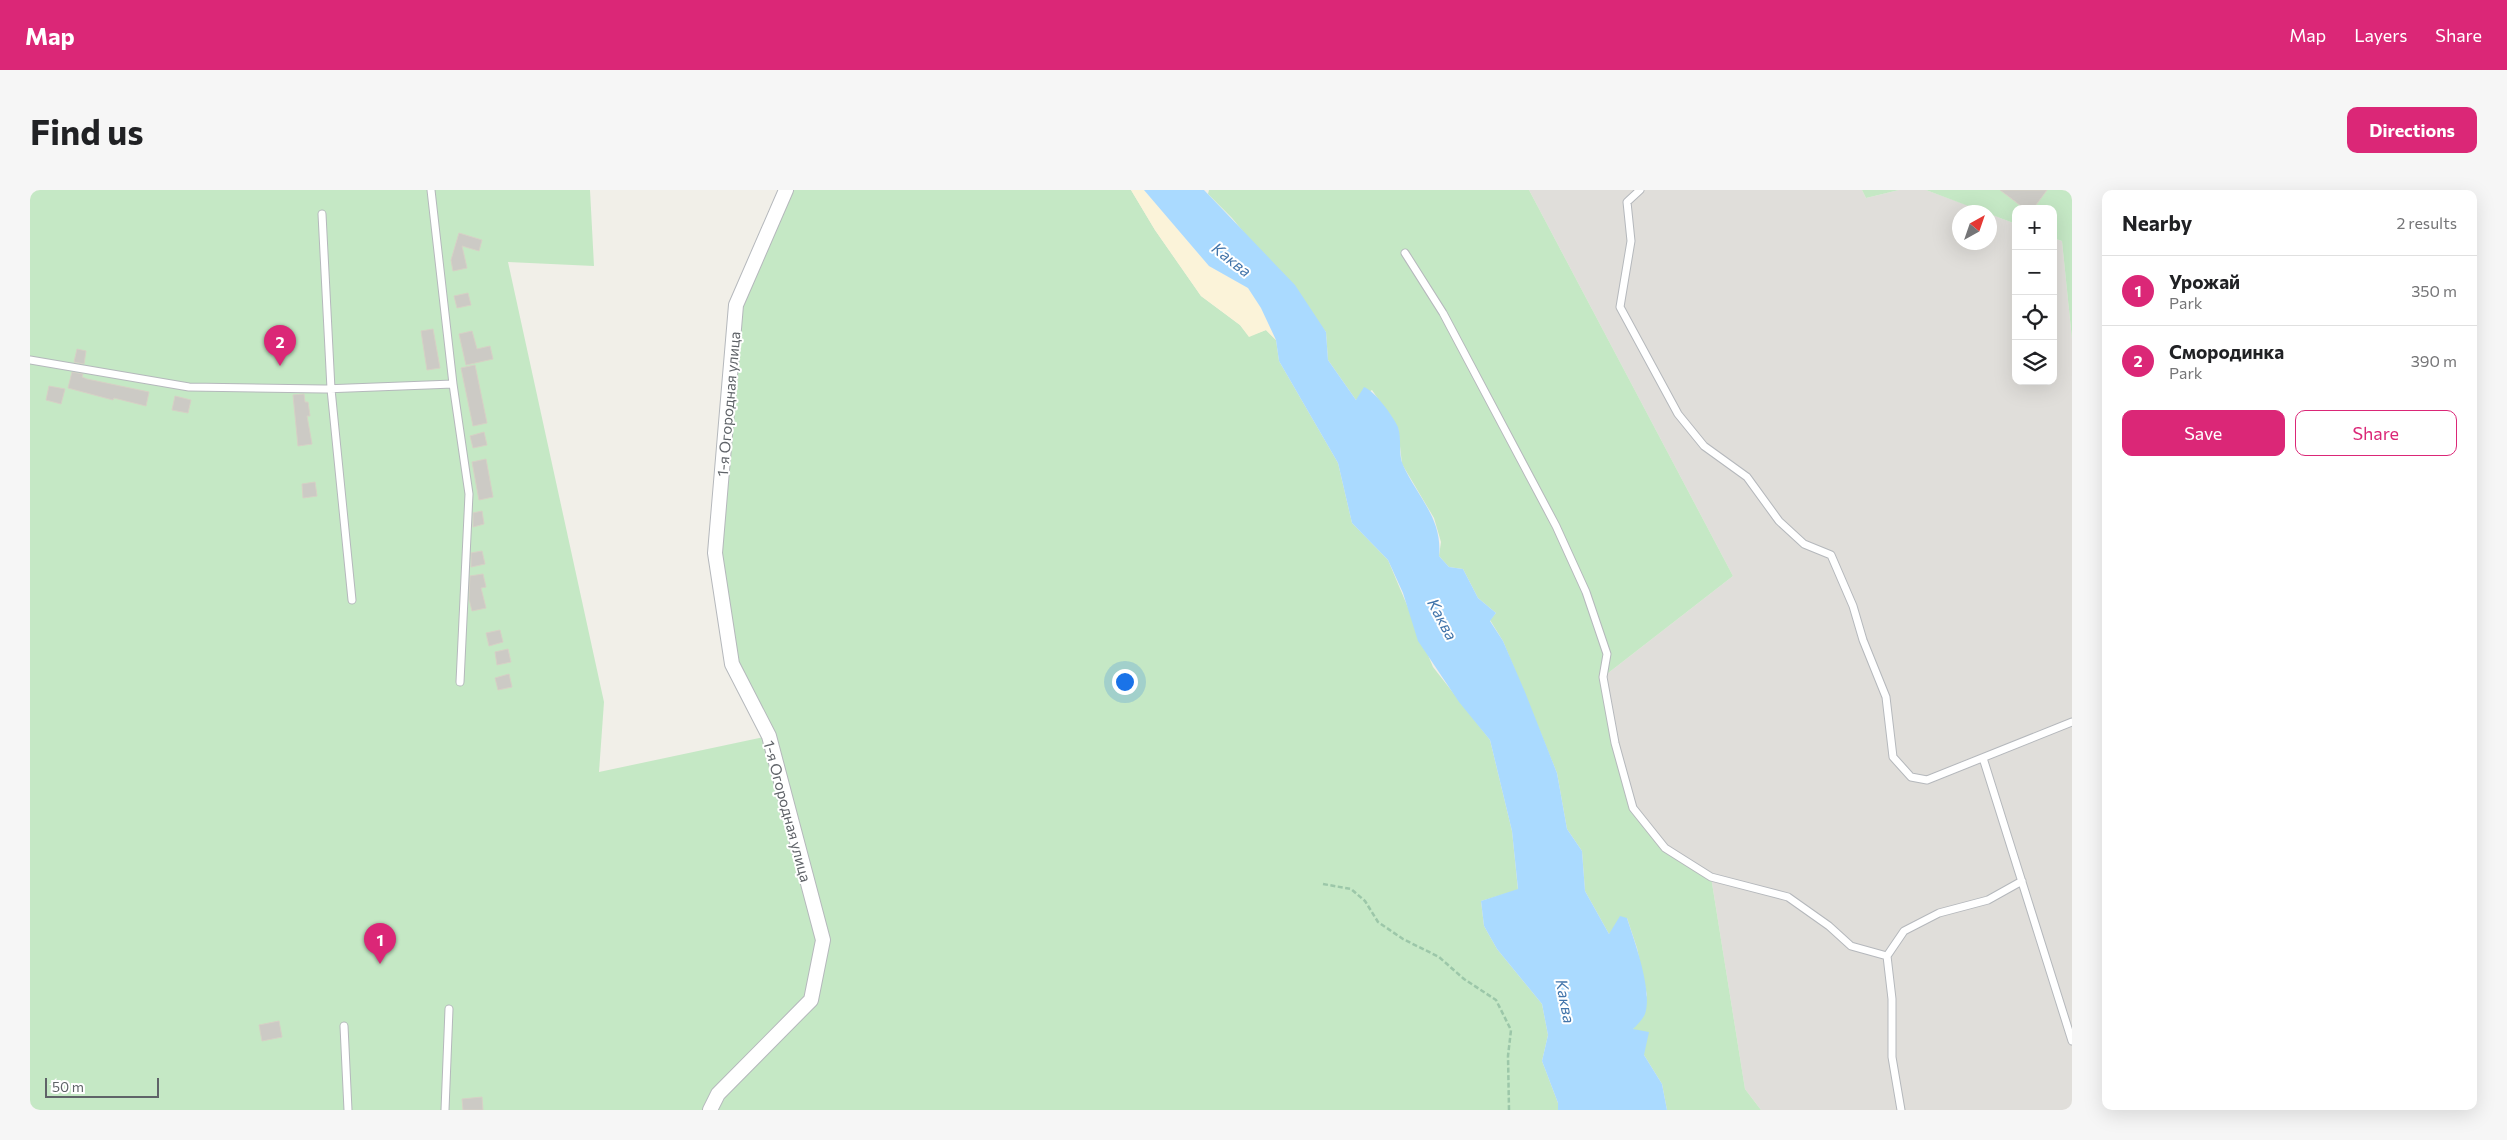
<!DOCTYPE html>
<html lang="en">
<head>
<meta charset="utf-8">
<style>
  body { margin:0; font-family:Commissioner,sans-serif; background:#f6f6f6; color:#202124 }
  .controls { position:absolute; right:15px; top:15px; display:grid; overflow:hidden; border-radius:10px; box-shadow:0 5px 20px #0002 }
  .controls button { width:45px; height:45px; display:grid; place-items:center; padding:0; border:0; border-bottom:1px solid #e0e0e0; background:#fff; color:#202124; font:25px sans-serif }
  .compass { position:absolute; left:1922px; top:15px; width:45px; height:45px; border-radius:50%; background:#fff; box-shadow:0 5px 20px #0002; rotate:40deg }
  .scale { position:absolute; left:15px; bottom:12px; width:114px; box-sizing:border-box; padding-left:5px; border:2px solid #5f6368; border-top:0; font-size:14px; line-height:18px; white-space:nowrap; color:#5f6368; -webkit-text-stroke:4px #fff; paint-order:stroke }
  .you { position:absolute; left:1094px; top:491px; width:18px; height:18px; margin:-12px; border:4px solid #fff; border-radius:50%; background:#1a73e8; box-shadow:0 0 0 8px #1a73e833 }
  .badge { display:grid; place-items:center; width:32px; height:32px; border-radius:50%; background:#db2777; color:#fff; font-size:16px; font-weight:700 }
  .pin { position:absolute; translate:-50% -41px; filter:drop-shadow(0 1px 2px #0008) }
  .pin::after { content:''; position:absolute; top:26px; width:18px; height:15px; background:inherit; clip-path:polygon(0 0,100% 0,50% 100%) }
  .list { margin:0; padding:0; list-style:none }
  h2 { display:flex; justify-content:space-between; align-items:center; height:65px; margin:0; padding:0 20px; font-size:21px }
  h2 small { font-size:16px; font-weight:400; color:#757577 }
  .list li { display:grid; grid-template-columns:32px 1fr auto; gap:15px; align-items:center; box-sizing:border-box; height:70px; padding:0 20px; border-top:1px solid #e0e0e0 }
  .list b { display:block; font-size:19px; white-space:nowrap }
  .list p { margin:0; font-size:16px; white-space:nowrap; color:#757577 }
  .list em { font-size:16px; font-style:normal; color:#757577 }
  .actions { display:flex; gap:10px; padding:15px 20px }
  .actions a { flex:1; padding:11px 0; border:1px solid #db2777; border-radius:10px; text-align:center; font-size:18px; color:#db2777 }
  .actions .main { background:#db2777; color:#fff }
  .icon { flex:none; width:28px; height:28px; fill:none; stroke:currentColor; stroke-width:2; stroke-linecap:round; stroke-linejoin:round }
  .map { position:relative; flex:none; width:2042px; height:920px; overflow:hidden; border-radius:10px }
  header { display:flex; align-items:center; gap:30px; box-sizing:border-box; height:70px; padding:0 25px; background:#db2777; color:#fff }
  header strong { font-size:24px }
  nav { display:flex; gap:28px; margin-inline-start:auto; font-size:18px }
  .intro { display:flex; align-items:center; justify-content:space-between; box-sizing:border-box; height:120px; padding:0 30px }
  h1 { margin:0; font-size:35px }
  .button { padding:12px 22px; border-radius:10px; background:#db2777; color:#fff; font-size:18px; font-weight:700 }
  main { display:flex; gap:30px; padding:0 30px }
  aside { flex:1; background:#fff; border-radius:10px; box-shadow:0 5px 20px #0002 }
  .map>svg:first-child { display:block }
  .industrial { fill:#e0deda }
  .green { fill:#c5e8c5 }
  .sand { fill:#fbf3d9 }
  .water { fill:#aadaff }
  .building { fill:#cccac5; stroke:#d6d1c6 }
  .lines { fill:none; stroke-linecap:round; stroke-linejoin:round }
  .lane-casing { stroke:#b5b8bc; stroke-width:9 }
  .street-casing { stroke:#b5b8bc; stroke-width:16 }
  .path { stroke:#9cc7a9; stroke-width:2.5; stroke-dasharray:5 2.5; stroke-linecap:butt }
  .lane { stroke:#fff; stroke-width:7 }
  .street { stroke:#fff; stroke-width:14 }
  .labels { text-anchor:middle; dominant-baseline:central; stroke-width:4; stroke-linejoin:round; paint-order:stroke }
  .street-label { font-size:15px; fill:#5f6368; stroke:#fff }
  .water-label { font-size:16px; font-style:italic; fill:#4174aa; stroke:#fff }
</style>
</head>
<body>
<header>
<strong>Map</strong>
<nav><a>Map</a><a>Layers</a><a>Share</a></nav>
</header>
<div class="intro"><h1>Find us</h1><a class="button">Directions</a></div>
<main>
<div class="map">
<svg width="2042" height="920" viewBox="0 0 2042 920">
  <rect width="100%" height="100%" fill="#f1efe8"/>
  <path class="industrial" d="M 1499,0 L 1832,0 L 1836,8 L 1869,0 L 1896,0 L 1956,22 L 1930,22 L 1930,52 L 1960,52 L 1960,24 L 1986,34 L 1986,191 L 2023,191 L 2023,48 L 2032,51 L 2042,149 L 2042,920 L 1731,920 L 1715,899 L 1681,687 L 1635,658 L 1603,618 L 1573,487 L 1703,386 Z"/>
  <path class="green" d="M 0,0 L 560,0 L 564,76 L 478,72 L 574,512 L 569,582 L 739,546 L 702,474 L 685,363 L 706,115 L 756,0 L 1101,0 L 1125,40 L 1171,106 L 1210,135 L 1219,146 L 1236,140 L 1246,150 L 1249,171 L 1308,273 L 1322,333 L 1358,370 L 1403,477 L 1460,550 L 1482,641 L 1488,700 L 1451,711 L 1454,736 L 1467,759 L 1512,814 L 1518,845 L 1512,871 L 1528,913 L 1528,920 L 0,920 Z
    M 1179,0 L 1499,0 L 1703,386 L 1573,487 L 1603,618 L 1635,658 L 1681,687 L 1715,899 L 1731,920 L 1637,920 L 1632,894 L 1614,865 L 1603,839 L 1617,805 L 1607,758 L 1597,728 L 1579,744 L 1555,701 L 1552,661 L 1537,639 L 1527,583 L 1473,451 L 1460,430 L 1466,423 L 1448,408 L 1433,379 L 1419,377 L 1409,366 L 1411,352 L 1404,328 L 1372,274 L 1368,238 L 1342,200 L 1326,210 L 1298,170 L 1296,142 L 1202,28 L 1178,4 Z
    M 1832,0 L 1869,0 L 1836,8 Z
    M 1896,0 L 1970,0 L 1995,19 L 1986,19 L 1986,34 Z
    M 2017,0 L 2042,0 L 2042,149 L 2032,51 L 2023,48 L 2023,19 L 2003,19 Z"/>
  <path class="sand" d="M 1101,0 L 1114,0 L 1179,76 L 1218,98 L 1231,118 L 1246,150 L 1236,140 L 1219,147 L 1210,135 L 1171,106 L 1125,40 Z"/>
  <path class="water" d="M 1114,0 L 1174,0 L 1265,95 L 1296,142 L 1298,170 L 1326,210 L 1334,197 C 1345,201 1363,226 1368,237 C 1372,249 1368,264 1373,275 C 1387,306 1413,329 1409,366 L 1419,377 L 1433,379 L 1448,408 L 1466,423 L 1460,431 L 1473,451 L 1495,502 L 1527,583 L 1537,639 L 1552,661 L 1555,701 L 1579,744 L 1590,726 L 1597,728 C 1604,750 1623,801 1615,824 C 1613,829 1607,835 1603,839 L 1619,842 L 1614,865 L 1632,894 L 1637,920 L 1528,920 L 1528,913 L 1512,871 L 1518,845 L 1512,814 L 1467,759 L 1454,736 L 1451,711 L 1488,699 L 1482,641 L 1460,550 L 1429,512 L 1388,451 L 1373,403 L 1358,370 L 1322,333 L 1308,273 L 1249,171 L 1246,150 L 1231,118 L 1218,98 L 1179,76 Z"/>
  <path class="building" d="M 1970,0 L 2017,0 L 2003,19 L 1995,19 Z
    M 429,43 L 452,50 L 449,61 L 432,56 L 437,78 L 423,81 L 421,70 Z
    M 438,103 L 441,115 L 427,118 L 424,106 Z
    M 403,139 L 410,178 L 397,180 L 391,141 Z
    M 442,141 L 447,159 L 460,156 L 463,169 L 436,175 L 429,144 Z
    M 47,159 L 56,161 L 54,174 L 44,172 Z
    M 445,175 L 457,233 L 443,236 L 431,178 Z
    M 42,182 L 53,184 L 52,187 L 57,189 L 119,202 L 116,216 L 84,208 L 83,210 L 38,198 Z
    M 19,196 L 35,199 L 31,214 L 16,210 Z
    M 274,204 L 275,212 L 278,212 L 280,226 L 277,226 L 282,254 L 268,256 L 263,205 Z
    M 145,206 L 161,210 L 158,223 L 142,220 Z
    M 454,242 L 457,255 L 443,258 L 440,246 Z
    M 456,269 L 463,307 L 449,310 L 442,272 Z
    M 285,292 L 287,306 L 273,308 L 272,294 Z
    M 452,321 L 454,334 L 443,337 L 443,323 Z
    M 452,361 L 455,374 L 441,377 L 441,363 Z
    M 453,384 L 456,397 L 451,398 L 456,418 L 442,421 L 439,409 L 440,386 Z
    M 470,440 L 473,452 L 459,456 L 456,443 Z
    M 478,459 L 481,472 L 467,475 L 465,462 Z
    M 479,484 L 482,497 L 468,500 L 465,488 Z
    M 249,831 L 252,847 L 232,851 L 229,835 Z
    M 452,907 L 453,920 L 433,920 L 432,909 Z"/>
  <g class="lines">
    <defs>
      <path id="lane" d="M 1610,0 L 1597,12 L 1601,51 L 1590,117 L 1648,224 L 1674,256 L 1717,287 L 1749,331 L 1774,354 L 1801,365 L 1823,416 L 1833,450 L 1856,507 L 1863,567 L 1881,587 L 1897,590 L 2042,532
        M 292,24 L 301,199 L 322,410
        M 1375,63 L 1413,123 L 1526,336 L 1556,402 L 1577,464 L 1573,487 L 1585,553 L 1603,618 L 1635,658 L 1681,687 L 1758,707 L 1799,736 L 1821,756 L 1857,766
        M 0,170 L 159,197 L 294,199 L 423,194 L 401,0
        M 423,194 L 439,304 L 430,492
        M 1953,568 L 2042,851
        M 314,836 L 318,920
        M 415,920 L 419,819
        M 1871,920 L 1862,867 L 1862,809 L 1857,766 L 1874,741 L 1909,723 L 1958,710 L 1992,691"/>
      <path id="street" d="M 680,920 L 688,904 L 781,810 L 793,750 L 739,546 L 702,474 L 685,363 L 706,115 L 756,0"/>
    </defs>
    <use href="#lane" class="lane-casing"/>
    <use href="#street" class="street-casing"/>
    <path class="path" d="M 1293,694 L 1321,699 L 1335,711 L 1348,732 L 1373,749 L 1409,767 L 1434,789 L 1466,810 L 1481,840 L 1478,866 L 1479,920"/>
    <use href="#lane" class="lane"/>
    <use href="#street" class="street"/>
  </g>
  <g class="labels">
    <g class="street-label">
      <text transform="translate(698 214) rotate(-85)">1-я Огородная улица</text>
      <text transform="translate(758 621) rotate(75)">1-я Огородная улица</text>
    </g>
    <g class="water-label">
      <text transform="translate(1202 69) rotate(38)">Каква</text>
      <text transform="translate(1413 429) rotate(62)">Каква</text>
      <text transform="translate(1536 811) rotate(79)">Каква</text>
    </g>
  </g>
</svg>
<div class="controls">
<button>+</button>
<button>−</button>
<button><svg class="icon" aria-label="locate" viewBox="0 0 24 24"><circle cx="12" cy="12" r="6"/><path d="M12 2v4M12 18v4M2 12h4M18 12h4"/></svg></button>
<button><svg class="icon" aria-label="layers" viewBox="0 0 24 24"><path d="M12 4l9 5-9 5-9-5zM3 14l9 5 9-5"/></svg></button>
</div>
<svg class="compass" viewBox="-18 -18 36 36"><path d="M0-13l5 13h-10z" fill="#e53935"/><path d="M0 13l5-13h-10z" fill="#757577"/></svg>
<div class="scale">50 m</div>
<div class="you"></div>
<div class="pin badge" style="left:350px;top:774px">1</div>
<div class="pin badge" style="left:250px;top:176px">2</div>
</div>
<aside>
<h2>Nearby<small>2 results</small></h2>
<ul class="list">
<li><span class="badge">1</span><div><b>Урожай</b><p>Park</p></div><em>350 m</em></li>
<li><span class="badge">2</span><div><b>Смородинка</b><p>Park</p></div><em>390 m</em></li>
</ul>
<div class="actions"><a class="main">Save</a><a>Share</a></div>
</aside>
</main>
</body>
</html>
